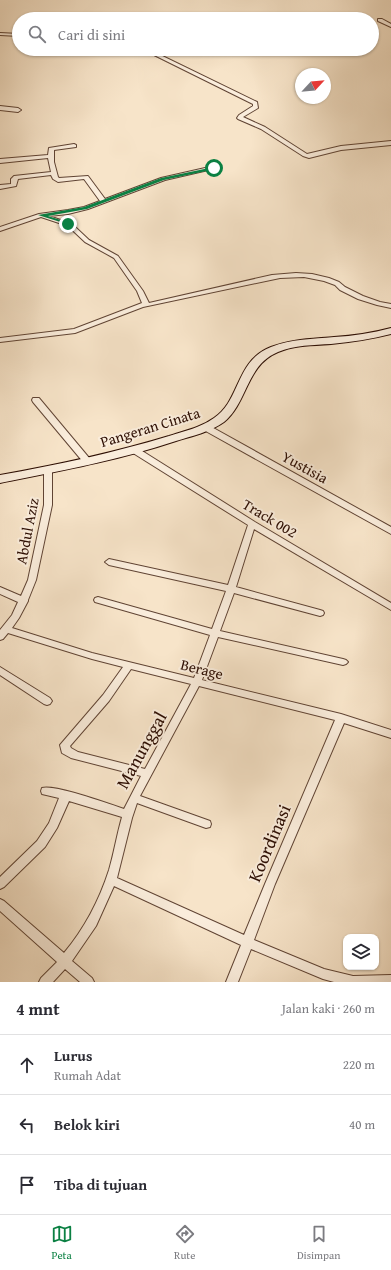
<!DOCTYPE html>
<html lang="id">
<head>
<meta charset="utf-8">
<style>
  body { margin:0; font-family:"Gentium Book Plus",serif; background:#f2f2f3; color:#2b2b33 }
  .controls { position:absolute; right:12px; bottom:12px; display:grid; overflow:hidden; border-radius:8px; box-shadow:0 1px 3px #0004 }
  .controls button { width:36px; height:36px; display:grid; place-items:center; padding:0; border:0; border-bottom:1px solid #e1e1e2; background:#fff; color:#2b2b33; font:20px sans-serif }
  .compass { position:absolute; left:295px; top:68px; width:36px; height:36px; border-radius:50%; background:#fff; box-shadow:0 1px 3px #0004; rotate:64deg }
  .stop { position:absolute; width:12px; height:12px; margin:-9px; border:3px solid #0b8043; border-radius:50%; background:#fff }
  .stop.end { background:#0b8043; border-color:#fff; box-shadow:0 1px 4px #0008 }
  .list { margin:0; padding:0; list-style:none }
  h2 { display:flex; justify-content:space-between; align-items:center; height:52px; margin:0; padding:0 16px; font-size:17px }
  h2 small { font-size:13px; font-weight:400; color:#7c7c81 }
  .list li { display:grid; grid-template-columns:26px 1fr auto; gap:12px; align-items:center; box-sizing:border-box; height:60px; padding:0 16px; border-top:1px solid #e1e1e2 }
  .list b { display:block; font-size:15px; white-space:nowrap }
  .list p { margin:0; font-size:13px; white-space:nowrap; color:#7c7c81 }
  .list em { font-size:13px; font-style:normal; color:#7c7c81 }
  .icon { flex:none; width:22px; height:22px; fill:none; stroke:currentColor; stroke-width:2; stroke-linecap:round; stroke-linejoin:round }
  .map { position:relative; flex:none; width:391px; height:982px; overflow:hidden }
  .search { position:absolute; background:#fff; box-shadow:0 1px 3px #0004; left:12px; right:12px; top:12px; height:44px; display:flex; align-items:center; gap:10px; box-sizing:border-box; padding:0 14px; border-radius:22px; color:#7c7c81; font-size:15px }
  .sheet { height:232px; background:#fff }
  nav { display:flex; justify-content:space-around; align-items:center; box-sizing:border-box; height:56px; border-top:1px solid #e1e1e2; background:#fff; font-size:11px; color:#7c7c81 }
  nav a { display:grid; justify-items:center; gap:2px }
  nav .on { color:#0b8043 }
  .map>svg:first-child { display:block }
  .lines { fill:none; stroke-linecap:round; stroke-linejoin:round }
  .street-casing { stroke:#604434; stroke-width:2 }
  .secondary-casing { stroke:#2d0e03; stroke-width:2 }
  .street { fill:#faeddc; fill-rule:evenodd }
  .secondary { fill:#faeddc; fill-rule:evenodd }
  .route { fill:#0b8043 }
  .labels { text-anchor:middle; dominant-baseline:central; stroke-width:4; stroke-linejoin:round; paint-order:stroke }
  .street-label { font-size:15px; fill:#2d0e03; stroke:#faeddc }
  .near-street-label { font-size:18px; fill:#2d0e03; stroke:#faeddc }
</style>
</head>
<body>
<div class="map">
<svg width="391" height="982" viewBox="0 0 391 982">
  <rect width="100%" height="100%" fill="#f7e4c9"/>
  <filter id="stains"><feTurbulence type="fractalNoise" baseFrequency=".005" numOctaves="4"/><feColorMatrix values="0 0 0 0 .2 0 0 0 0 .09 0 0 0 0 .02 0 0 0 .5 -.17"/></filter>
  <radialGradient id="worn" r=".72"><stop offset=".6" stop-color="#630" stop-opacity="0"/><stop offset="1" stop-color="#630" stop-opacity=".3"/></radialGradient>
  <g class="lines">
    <defs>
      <path id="street" d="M 378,19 L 382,19 L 391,24 L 391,27 L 378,21 Z
        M 0,33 L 19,34 L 19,36 L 0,35 Z
        M 62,49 L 74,51 L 100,51 L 102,52 L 100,53 L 74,53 Z
        M 142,49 L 148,49 L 257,102 L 258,108 L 243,117 L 265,127 L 307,154 L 341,146 L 391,141 L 391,145 L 341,150 L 309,158 L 303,156 L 261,129 L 238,119 L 237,118 L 239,115 L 253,106 L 253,104 Z
        M 0,106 L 18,108 L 21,110 L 18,112 L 0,110 Z
        M 74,144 L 76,145 L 76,147 L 54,150 L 54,162 L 58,177 L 59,178 L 88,176 L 105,199 L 161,178 L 214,166 L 217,168 L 165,180 L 88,209 L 68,214 L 49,216 L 72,224 L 89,240 L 118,256 L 143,291 L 149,303 L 272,275 L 296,273 L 312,274 L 329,278 L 339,282 L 345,287 L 363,296 L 380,302 L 391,304 L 391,308 L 377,305 L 358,299 L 340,290 L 335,285 L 324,281 L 304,277 L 280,278 L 143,307 L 75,333 L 0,342 L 0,338 L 74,329 L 142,303 L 137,291 L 114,258 L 85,242 L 68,226 L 41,217 L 0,231 L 0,227 L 39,214 L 68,210 L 84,207 L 100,201 L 84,179 L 58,182 L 53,179 L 51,175 L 18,179 L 16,186 L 0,189 L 0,185 L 11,184 L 11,179 L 14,176 L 51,172 L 48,158 L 0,163 L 0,159 L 48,155 L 49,148 Z
        M 33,398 L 39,398 L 90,459 L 91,461 L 90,463 L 84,463 L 33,402 L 32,400 Z
        M 202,425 L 208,425 L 391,527 L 391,534 L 202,429 L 201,427 Z
        M 133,449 L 139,449 L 255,522 L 391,603 L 391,610 L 254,529 L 236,587 L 320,610 L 323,611 L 324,613 L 323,615 L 320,616 L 234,593 L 220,631 L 343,659 L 346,660 L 348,662 L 346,664 L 343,665 L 218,637 L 202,680 L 341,714 L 391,730 L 391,738 L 344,723 L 275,884 L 254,940 L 324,969 L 353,976 L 391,975 L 391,982 L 334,982 L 323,979 L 251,949 L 238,982 L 226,982 L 241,945 L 114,886 L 96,926 L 72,961 L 92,978 L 94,982 L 80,982 L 65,969 L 53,982 L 39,982 L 41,978 L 57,962 L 0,911 L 0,899 L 4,901 L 64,953 C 84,929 99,901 109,870 C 114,853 117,834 122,817 L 69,801 L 57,828 L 45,847 L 4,887 L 0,889 L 0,877 L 37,841 L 49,823 L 59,798 L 42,794 L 41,791 L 42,788 C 53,784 110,804 124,809 L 141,776 L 71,758 L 62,753 L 60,745 L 103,695 L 123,667 L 92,659 L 8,633 L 3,639 L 0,640 L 0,630 L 12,615 L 18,602 L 0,594 L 0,587 L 21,596 L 28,580 L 44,505 L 44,470 L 48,468 L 52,470 L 52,505 L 36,580 L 28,600 L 28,601 L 19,618 L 12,628 L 92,653 L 194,678 L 210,635 L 95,602 L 94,600 L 95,598 L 98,597 L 212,629 L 226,591 L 109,565 L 105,562 L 109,559 L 228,585 L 248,525 L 133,453 L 132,451 ZM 131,669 L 191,684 L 145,769 L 78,752 L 71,748 L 70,746 L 109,701 ZM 199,686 L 335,720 L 265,884 L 244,935 L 117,878 L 132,818 L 137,803 L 206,828 L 210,827 L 211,824 L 210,821 L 140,796 Z
        M 0,667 L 50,698 L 52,701 L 50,704 L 47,705 L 44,704 L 0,675 Z"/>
      <path id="secondary" d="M 391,328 L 391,334 C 371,339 352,342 331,344 C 314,345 294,345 278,352 C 246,365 248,402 224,422 C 210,432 192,436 176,441 C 119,460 60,471 0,483 L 0,475 C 57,465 113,453 169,436 C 184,431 200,428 214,418 C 241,400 235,361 271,347 C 291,339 313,339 334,337 C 353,336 372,333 391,328 Z"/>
    </defs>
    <use href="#street" class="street-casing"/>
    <use href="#secondary" class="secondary-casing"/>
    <use href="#street" class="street"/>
    <use href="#secondary" class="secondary"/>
  </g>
  <path class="route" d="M 214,167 L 216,169 L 164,180 L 87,209 L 48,216 L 70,223 L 70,225 L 38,215 L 84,207 L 161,178 Z"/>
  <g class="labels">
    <g class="street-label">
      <text transform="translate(150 427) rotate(-17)">Pangeran Cinata</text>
      <text transform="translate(305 467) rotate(29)">Yustisia</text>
      <text transform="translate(270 518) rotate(31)">Track 002</text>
      <text transform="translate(27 531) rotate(-79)">Abdul Aziz</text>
      <text transform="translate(202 669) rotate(14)">Berage</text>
    </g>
    <g class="near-street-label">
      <text transform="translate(141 750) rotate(-61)">Manunggal</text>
      <text transform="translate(269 843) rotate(-67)">Koordinasi</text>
    </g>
  </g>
  <rect width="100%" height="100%" filter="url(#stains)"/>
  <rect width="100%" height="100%" fill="url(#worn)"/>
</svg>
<div class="controls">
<button><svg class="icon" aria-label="layers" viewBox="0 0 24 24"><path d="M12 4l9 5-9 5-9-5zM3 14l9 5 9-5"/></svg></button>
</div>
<svg class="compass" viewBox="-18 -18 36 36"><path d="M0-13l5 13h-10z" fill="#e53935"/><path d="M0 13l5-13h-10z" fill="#7c7c81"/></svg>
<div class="stop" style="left:214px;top:168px"></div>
<div class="stop end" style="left:68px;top:224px"></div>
<div class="search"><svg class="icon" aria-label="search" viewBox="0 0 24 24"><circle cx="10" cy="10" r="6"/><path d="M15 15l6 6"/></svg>Cari di sini</div>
</div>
<section class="sheet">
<h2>4 mnt<small>Jalan kaki · 260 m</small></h2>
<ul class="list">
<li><svg class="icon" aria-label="ahead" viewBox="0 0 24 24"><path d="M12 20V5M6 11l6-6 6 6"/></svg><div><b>Lurus</b><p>Rumah Adat</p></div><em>220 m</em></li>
<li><svg class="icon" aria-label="left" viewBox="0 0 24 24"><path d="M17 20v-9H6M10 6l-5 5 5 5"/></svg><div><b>Belok kiri</b></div><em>40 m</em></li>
<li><svg class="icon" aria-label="arrive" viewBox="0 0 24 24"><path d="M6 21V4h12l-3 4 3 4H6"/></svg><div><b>Tiba di tujuan</b></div></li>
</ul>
</section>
<nav>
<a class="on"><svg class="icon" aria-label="map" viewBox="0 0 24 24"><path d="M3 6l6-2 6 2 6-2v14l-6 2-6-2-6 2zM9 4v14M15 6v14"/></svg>Peta</a>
<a><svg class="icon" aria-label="directions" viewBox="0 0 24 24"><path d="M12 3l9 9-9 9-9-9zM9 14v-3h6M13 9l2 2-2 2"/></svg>Rute</a>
<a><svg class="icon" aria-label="saved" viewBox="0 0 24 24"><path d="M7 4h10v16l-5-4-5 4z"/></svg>Disimpan</a>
</nav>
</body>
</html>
